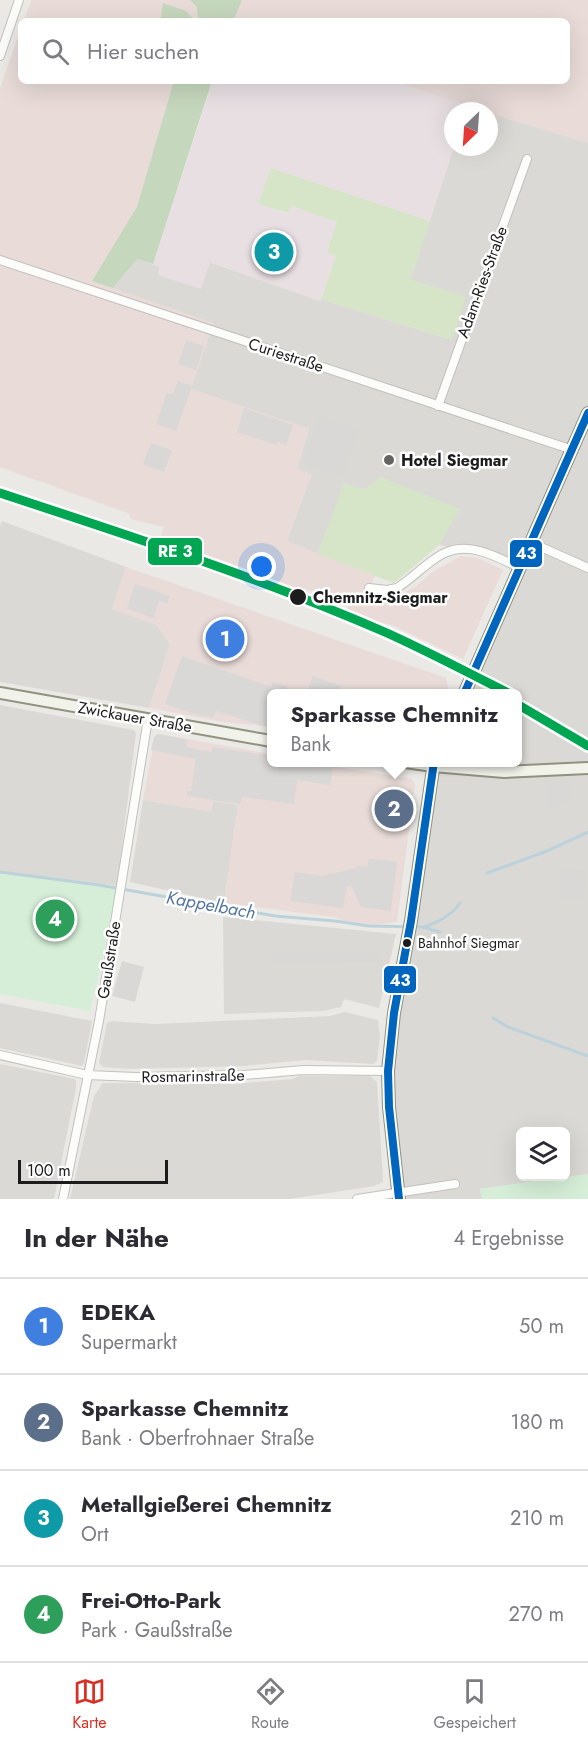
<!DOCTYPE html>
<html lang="de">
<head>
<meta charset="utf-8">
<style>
  body { margin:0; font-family:Jost,sans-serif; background:#f2f2f3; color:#2b2b33 }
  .controls { position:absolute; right:18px; bottom:18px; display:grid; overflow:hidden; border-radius:9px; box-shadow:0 6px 24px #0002 }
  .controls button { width:54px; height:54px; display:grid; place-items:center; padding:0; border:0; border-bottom:2px solid #e1e1e2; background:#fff; color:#2b2b33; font:30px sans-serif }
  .compass { position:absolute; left:444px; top:102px; width:54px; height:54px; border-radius:50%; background:#fff; box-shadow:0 6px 24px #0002; rotate:205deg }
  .scale { position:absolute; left:18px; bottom:15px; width:150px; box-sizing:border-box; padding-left:6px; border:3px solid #1c1c1c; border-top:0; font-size:16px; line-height:21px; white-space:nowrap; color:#1c1c1c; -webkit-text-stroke:4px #fff; paint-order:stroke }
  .you { position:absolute; left:262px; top:567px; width:21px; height:21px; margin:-15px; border:4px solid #fff; border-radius:50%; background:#1a73e8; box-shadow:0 0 0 9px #1a73e833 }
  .badge { display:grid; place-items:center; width:39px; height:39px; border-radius:50%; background:#d93025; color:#fff; font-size:20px; font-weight:700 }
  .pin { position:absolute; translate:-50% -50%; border:3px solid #fff; box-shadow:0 2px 6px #0006 }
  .popup { position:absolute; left:267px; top:689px; width:255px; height:78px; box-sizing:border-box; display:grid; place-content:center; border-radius:9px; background:#fff; filter:drop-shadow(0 2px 4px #0005); font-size:20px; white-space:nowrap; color:#7c7c81 }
  .popup b { font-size:22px; color:#2b2b33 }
  .popup::after { content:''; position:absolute; left:50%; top:100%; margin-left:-12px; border:12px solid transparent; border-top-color:#fff }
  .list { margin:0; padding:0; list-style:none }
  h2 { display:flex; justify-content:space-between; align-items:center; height:78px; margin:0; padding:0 24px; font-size:26px }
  h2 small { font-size:20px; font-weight:400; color:#7c7c81 }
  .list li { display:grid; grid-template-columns:39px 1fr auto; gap:18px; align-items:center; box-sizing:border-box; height:96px; padding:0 24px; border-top:2px solid #e1e1e2 }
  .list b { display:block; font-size:22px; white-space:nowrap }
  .list p { margin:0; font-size:20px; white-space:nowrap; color:#7c7c81 }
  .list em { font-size:20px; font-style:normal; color:#7c7c81 }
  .icon { flex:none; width:33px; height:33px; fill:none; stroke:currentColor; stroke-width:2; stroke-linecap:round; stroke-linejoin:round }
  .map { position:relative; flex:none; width:588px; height:1199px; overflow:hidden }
  .search { position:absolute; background:#fff; box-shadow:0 6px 24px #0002; left:18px; right:18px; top:18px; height:66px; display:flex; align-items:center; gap:15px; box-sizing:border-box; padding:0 21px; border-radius:9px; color:#7c7c81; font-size:22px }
  .sheet { height:462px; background:#fff }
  nav { display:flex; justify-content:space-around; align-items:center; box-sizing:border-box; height:84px; border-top:2px solid #e1e1e2; background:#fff; font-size:16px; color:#7c7c81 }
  nav a { display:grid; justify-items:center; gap:3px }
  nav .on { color:#d93025 }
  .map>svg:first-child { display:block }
  .residential { fill:#dad9d6; fill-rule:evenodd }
  .commercial { fill:#e8dbd8 }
  .industrial { fill:#e8dfe3 }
  .religious { fill:#d9d8d6 }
  .grass { fill:#d6e5c7 }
  .forest { fill:#c5d7bd }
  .park { fill:#d6eed7 }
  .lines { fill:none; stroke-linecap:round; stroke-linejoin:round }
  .stream { stroke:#bcd2da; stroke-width:3 }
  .street-casing { stroke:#c2c1bf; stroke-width:10 }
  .secondary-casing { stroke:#90927f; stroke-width:14 }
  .street { stroke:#fcfcfb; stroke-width:8 }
  .secondary { stroke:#f1f2ea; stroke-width:10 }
  .bus-1-casing { stroke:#fff; stroke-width:12 }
  .bus-1 { stroke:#0065bd; stroke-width:8 }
  .rail-1-casing { stroke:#fff; stroke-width:14 }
  .rail-1 { stroke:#00a651; stroke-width:9 }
  .poi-dot { fill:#646462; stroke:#fff; stroke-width:2 }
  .stop-dot { fill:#1c1c1c; stroke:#fff; stroke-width:2 }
  .labels { text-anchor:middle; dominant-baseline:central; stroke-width:5; stroke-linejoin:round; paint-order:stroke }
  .bus-label { font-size:14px; fill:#1c1c1c; stroke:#fff; text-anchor:start }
  .street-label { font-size:16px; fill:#1c1c1c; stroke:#fff }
  .poi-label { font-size:16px; font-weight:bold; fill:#1c1c1c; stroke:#fff; text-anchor:start }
  .stop-label { font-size:16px; font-weight:bold; fill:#1c1c1c; stroke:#fff; text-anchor:start }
  .water-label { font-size:18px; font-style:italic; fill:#5375a1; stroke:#fff }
  .line-badge { stroke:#fff; stroke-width:2 }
  .badge-label { font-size:16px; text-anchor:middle; font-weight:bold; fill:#fff }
</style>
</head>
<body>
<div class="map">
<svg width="588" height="1199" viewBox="0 0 588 1199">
  <rect width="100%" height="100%" fill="#ebe9e5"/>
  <path class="residential" d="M 489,113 L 588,143 L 588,1174 L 480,1189 L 482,1199 L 399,1199 L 388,1071 L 434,762 L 517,762 L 517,694 L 464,693 L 520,568 L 492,555 L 439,545 L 459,509 L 364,490 L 344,484 L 318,554 L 287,541 L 311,475 L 297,469 L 309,429 L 191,389 L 113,288 L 137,259 L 160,267 L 158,274 L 209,262 L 320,301 L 321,299 L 452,340 L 410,280 L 454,147 L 489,147 ZM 520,1132 L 566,1132 L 566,1176 L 520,1176 Z
    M 2,521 L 126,567 L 112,609 L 157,625 L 170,644 L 149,708 L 0,682 L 0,526 Z
    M 0,705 L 134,730 L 136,733 L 117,886 L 0,871 Z
    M 143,800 L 211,811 L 213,801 L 238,805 L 224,903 L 130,882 Z
    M 223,917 L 396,934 L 379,1008 L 344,999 L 341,1007 L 323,1011 L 224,1014 Z
    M 0,1003 L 92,1021 L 84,1063 L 82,1066 L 0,1048 Z
    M 345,1012 L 378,1020 L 380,1037 L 377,1061 L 373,1064 L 306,1060 L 244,1066 L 130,1069 L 103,1067 L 99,1063 L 107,1023 L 112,1021 L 155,1024 L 330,1016 Z
    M 0,1064 L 75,1079 L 76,1081 L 76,1088 L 54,1199 L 0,1199 Z
    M 299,1076 L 370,1076 L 377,1082 L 383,1182 L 374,1186 L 290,1199 L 70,1199 L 94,1096 L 103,1083 L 234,1084 L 292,1079 Z"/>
  <path class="commercial" d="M 31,0 L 588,0 L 588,143 L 489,113 L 489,111 L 483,111 L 468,106 L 392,81 L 567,81 L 567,21 L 24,21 Z
    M 21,28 L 21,81 L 190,81 L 113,288 L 214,323 L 191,389 L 309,429 L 297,468 L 311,474 L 287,541 L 375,576 L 368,592 L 395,597 L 415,587 L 434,571 L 461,556 L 478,558 L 503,570 L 463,659 L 392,625 L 374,621 L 347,610 L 349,604 L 300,587 L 297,593 L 269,582 L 270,578 L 206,556 L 161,535 L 164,527 L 130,519 L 130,514 L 0,467 L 0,88 Z
    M 126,567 L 446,678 L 449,691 L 447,694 L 271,694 L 271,727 L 223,722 L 149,708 L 170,644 L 157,625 L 112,609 Z
    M 160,734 L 271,754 L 271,762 L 313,763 L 412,779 L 415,784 L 397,922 L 374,925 L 345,921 L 334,917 L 224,903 L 238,805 L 213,801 L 211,811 L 143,800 L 155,737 Z"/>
  <path class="industrial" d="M 213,81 L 392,81 L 468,106 L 466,111 L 453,111 L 453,147 L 454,147 L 430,221 L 271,168 L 258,204 L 288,214 L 290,206 L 338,222 L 327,252 L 336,256 L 320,301 L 210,262 L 201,289 L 158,275 L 160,267 L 153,264 Z"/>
  <path class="religious" d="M 186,340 L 204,346 L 196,370 L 178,364 Z
    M 178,381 L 192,386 L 176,431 L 156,424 L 167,393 L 173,394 Z
    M 244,408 L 293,425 L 286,445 L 278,442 L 277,445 L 237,432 Z
    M 319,416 L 360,430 L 342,476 L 302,462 Z
    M 151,443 L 172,450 L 164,472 L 143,464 Z
    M 135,584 L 170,596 L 167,603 L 159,601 L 153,618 L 127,608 Z
    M 182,656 L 271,687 L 273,682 L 287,687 L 287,693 L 271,694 L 271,727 L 260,725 L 216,711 L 214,717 L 199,715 L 165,704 Z
    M 313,676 L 341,686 L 338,693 L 307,693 Z
    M 158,734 L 187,740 L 186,747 L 211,752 L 213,747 L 271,756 L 271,762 L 304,763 L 333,768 L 330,785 L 297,780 L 294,804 L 242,797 L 240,804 L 187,796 L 187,791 L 191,791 L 196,759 L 151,750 L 154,737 Z
    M 545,781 L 570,781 L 572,800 L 559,808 L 545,809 Z
    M 369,858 L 397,862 L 391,911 L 361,907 L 352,887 L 347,886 L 343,908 L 290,901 L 295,872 L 322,876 L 356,868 L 356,866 L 367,867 Z
    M 561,869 L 586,871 L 584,901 L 559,899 Z
    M 380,951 L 380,961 L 272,964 L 272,954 Z
    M 122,961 L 144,967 L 135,1002 L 112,996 Z"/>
  <path class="grass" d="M 271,168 L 430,221 L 410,279 L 466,297 L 452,340 L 321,299 L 336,256 L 327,252 L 337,222 L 291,206 L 288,213 L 258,204 Z
    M 380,477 L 460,509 L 439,545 L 394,583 L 318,554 L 344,483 L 364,490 Z"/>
  <path class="forest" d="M 190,0 L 242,0 L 233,21 L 198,21 L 197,7 Z
    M 163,3 L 186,11 L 195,21 L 163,21 L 161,18 Z
    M 174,81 L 212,81 L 153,264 L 137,259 L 113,288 L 92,281 L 137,207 Z"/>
  <path class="park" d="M 0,871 L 117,886 L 104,952 L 90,1011 L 0,994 Z
    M 588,1174 L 588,1199 L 482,1199 L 480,1189 Z"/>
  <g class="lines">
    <path class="stream" d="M 0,872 L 99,885 L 275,916 L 335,921 L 369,926 L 423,927 L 440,932
      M 487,873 L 547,851 L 588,832
      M 425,927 C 439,921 451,916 460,903
      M 493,1018 L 508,1027 L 588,1056"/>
    <defs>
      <path id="street" d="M 0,56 L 19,0
        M 0,260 L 573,450
        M 438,406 L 527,159
        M 532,543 L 588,568
        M 369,588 L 387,590 L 397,588 C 412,579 432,557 447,552 C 472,542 499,558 520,568
        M 0,1055 L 87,1075 L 136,1077 L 244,1075 L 303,1070 L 388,1071
        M 63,1199 L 99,1021 L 148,719
        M 357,1199 L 455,1184"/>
      <path id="secondary" d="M 0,693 L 271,741
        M 464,694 L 588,413
        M 405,762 L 433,766 L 504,772 L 588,768
        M 399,1199 L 389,1107 L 388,1071 L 394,1013 L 411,921 L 434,762"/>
    </defs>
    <use href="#street" class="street-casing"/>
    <use href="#secondary" class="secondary-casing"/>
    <use href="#street" class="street"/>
    <use href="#secondary" class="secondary"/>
    <defs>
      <path id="bus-1" d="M 464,694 L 588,413
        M 399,1199 L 389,1107 L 388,1071 L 394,1013 L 411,921 L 434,762"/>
    </defs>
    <use href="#bus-1" class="bus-1-casing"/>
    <use href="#bus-1" class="bus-1"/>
    <defs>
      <path id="rail-1" d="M 0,493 C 130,536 261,578 387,633 C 429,652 469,673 510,694
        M 517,704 L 588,746"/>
    </defs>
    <use href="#rail-1" class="rail-1-casing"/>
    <use href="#rail-1" class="rail-1"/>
  </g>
  <circle class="poi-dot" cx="389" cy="460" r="6"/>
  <g class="stop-dot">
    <circle cx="298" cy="597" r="9"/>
    <circle cx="407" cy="943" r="5"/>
  </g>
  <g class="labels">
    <g class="bus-label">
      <text x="418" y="943">Bahnhof Siegmar</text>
    </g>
    <g class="street-label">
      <text transform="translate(482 282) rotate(-70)">Adam-Ries-Straße</text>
      <text transform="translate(286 355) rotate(18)">Curiestraße</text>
      <text transform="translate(135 717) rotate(10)">Zwickauer Straße</text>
      <text transform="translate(109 960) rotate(-81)">Gaußstraße</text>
      <text transform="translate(193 1076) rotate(-1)">Rosmarinstraße</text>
    </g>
    <g class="poi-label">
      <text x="401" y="460">Hotel Siegmar</text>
    </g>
    <g class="stop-label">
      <text x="313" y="597">Chemnitz-Siegmar</text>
    </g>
    <g class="water-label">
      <text transform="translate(211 905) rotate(10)">Kappelbach</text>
    </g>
  </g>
  <g class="line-badge">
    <rect x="147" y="537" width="56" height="29" rx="6" fill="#00a651"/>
    <rect x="509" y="539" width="34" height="29" rx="6" fill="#0065bd"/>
    <rect x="383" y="965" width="34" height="29" rx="6" fill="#0065bd"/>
  </g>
  <g class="badge-label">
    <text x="175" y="557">RE 3</text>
    <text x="526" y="559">43</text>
    <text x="400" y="986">43</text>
  </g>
</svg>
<div class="controls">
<button><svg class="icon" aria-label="layers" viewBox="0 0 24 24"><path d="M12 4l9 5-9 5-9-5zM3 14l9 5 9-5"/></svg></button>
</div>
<svg class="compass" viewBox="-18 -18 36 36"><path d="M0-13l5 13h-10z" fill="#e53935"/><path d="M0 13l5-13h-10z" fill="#7c7c81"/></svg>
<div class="scale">100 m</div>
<div class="you"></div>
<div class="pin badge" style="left:225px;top:639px;background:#3f7fe0">1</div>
<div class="pin badge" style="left:394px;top:809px;background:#5c6f8a">2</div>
<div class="popup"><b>Sparkasse Chemnitz</b>Bank</div>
<div class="pin badge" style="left:274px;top:252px;background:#0f9aa8">3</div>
<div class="pin badge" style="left:55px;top:919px;background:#2e9e5b">4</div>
<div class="search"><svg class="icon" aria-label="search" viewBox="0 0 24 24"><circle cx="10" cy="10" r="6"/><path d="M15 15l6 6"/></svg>Hier suchen</div>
</div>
<section class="sheet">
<h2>In der Nähe<small>4 Ergebnisse</small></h2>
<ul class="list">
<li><span class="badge" style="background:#3f7fe0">1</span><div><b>EDEKA</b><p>Supermarkt</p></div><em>50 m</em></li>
<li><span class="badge" style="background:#5c6f8a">2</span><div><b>Sparkasse Chemnitz</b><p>Bank · Oberfrohnaer Straße</p></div><em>180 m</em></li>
<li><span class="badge" style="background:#0f9aa8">3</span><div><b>Metallgießerei Chemnitz</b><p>Ort</p></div><em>210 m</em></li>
<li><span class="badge" style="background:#2e9e5b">4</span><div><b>Frei-Otto-Park</b><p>Park · Gaußstraße</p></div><em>270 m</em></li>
</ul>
</section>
<nav>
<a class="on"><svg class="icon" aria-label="map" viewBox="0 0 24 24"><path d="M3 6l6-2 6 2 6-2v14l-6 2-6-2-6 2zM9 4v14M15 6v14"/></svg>Karte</a>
<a><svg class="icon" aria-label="directions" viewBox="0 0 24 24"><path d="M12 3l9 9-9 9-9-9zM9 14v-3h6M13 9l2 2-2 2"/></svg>Route</a>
<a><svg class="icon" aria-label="saved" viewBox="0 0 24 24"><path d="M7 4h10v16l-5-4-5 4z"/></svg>Gespeichert</a>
</nav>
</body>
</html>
